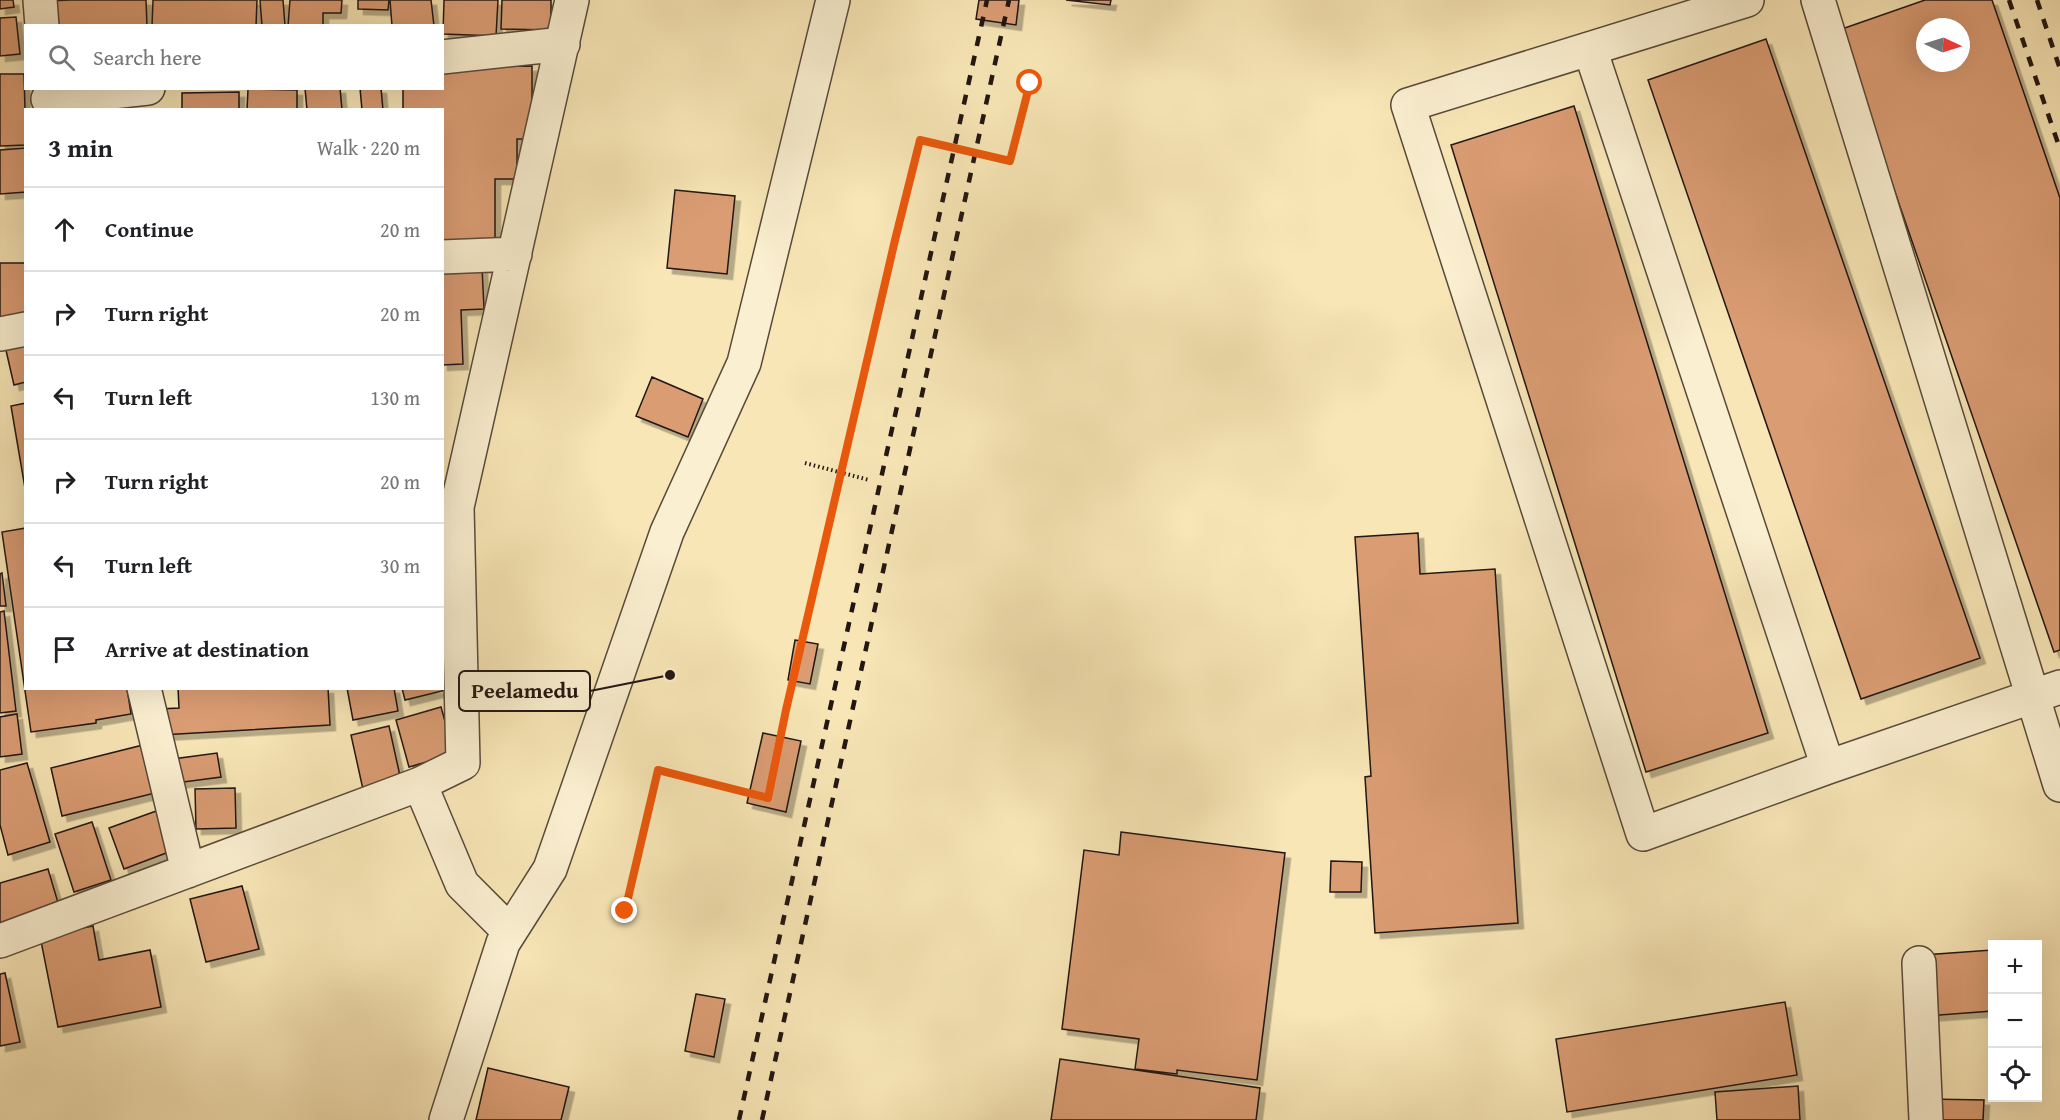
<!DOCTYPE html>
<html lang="en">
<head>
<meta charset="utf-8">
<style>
  body { margin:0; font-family:"Gentium Book Plus",serif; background:#f2f2f2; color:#202124 }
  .controls { position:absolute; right:18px; bottom:18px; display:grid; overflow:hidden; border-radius:0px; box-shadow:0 6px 24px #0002 }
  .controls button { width:54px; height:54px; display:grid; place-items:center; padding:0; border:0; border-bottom:2px solid #e0e0e0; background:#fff; color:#202124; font:30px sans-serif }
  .compass { position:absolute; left:1916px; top:18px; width:54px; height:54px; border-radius:50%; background:#fff; box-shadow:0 6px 24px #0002; rotate:94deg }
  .stop { position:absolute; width:18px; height:18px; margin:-14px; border:4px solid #ea580c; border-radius:50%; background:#fff }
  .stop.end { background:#ea580c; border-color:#fff; box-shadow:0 2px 6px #0008 }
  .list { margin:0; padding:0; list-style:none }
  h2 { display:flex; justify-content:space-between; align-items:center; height:78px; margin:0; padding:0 24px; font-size:26px }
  h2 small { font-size:20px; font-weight:400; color:#757577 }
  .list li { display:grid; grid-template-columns:39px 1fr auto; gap:18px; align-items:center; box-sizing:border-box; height:84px; padding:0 24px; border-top:2px solid #e0e0e0 }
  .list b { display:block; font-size:22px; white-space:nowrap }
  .list em { font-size:20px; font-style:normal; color:#757577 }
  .icon { flex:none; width:33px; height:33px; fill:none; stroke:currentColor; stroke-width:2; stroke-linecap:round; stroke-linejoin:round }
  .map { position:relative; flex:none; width:2060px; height:1120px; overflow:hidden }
  .search { position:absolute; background:#fff; box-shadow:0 6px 24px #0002; left:24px; top:24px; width:420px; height:66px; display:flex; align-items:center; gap:15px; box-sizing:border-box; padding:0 21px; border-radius:0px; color:#757577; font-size:22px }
  .panel { position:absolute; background:#fff; box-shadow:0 6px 24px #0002; left:24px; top:108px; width:420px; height:582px; border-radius:0px }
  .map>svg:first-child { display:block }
  .building { fill:#da9c73; stroke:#221612; stroke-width:1.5; fill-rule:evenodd; filter:url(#shadow) }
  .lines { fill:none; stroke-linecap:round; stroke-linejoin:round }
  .minor-casing { stroke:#584a3b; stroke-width:36 }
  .path { stroke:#221612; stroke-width:4; stroke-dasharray:1.5 3; stroke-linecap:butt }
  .minor { stroke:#faefd0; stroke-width:33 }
  .rail { stroke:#221612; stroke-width:4.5; stroke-dasharray:10 10; stroke-linecap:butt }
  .path-bridge { stroke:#221612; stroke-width:4; stroke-dasharray:1.5 3; stroke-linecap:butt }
  .route { stroke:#ea580c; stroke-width:8 }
  .leader { fill:none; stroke:#221612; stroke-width:2 }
  .callout-dot { fill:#221612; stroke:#faefd0; stroke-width:2 }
  .callout { fill:#faefd0; stroke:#221612; stroke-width:2 }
  .callout-label { font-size:22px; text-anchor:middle; font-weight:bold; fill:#221612 }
</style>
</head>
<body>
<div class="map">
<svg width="2060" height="1120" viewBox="0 0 2060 1120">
  <defs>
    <filter id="shadow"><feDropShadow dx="5.5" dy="5.5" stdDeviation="0" flood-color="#0004"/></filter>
  </defs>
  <rect width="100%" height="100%" fill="#f8e6b6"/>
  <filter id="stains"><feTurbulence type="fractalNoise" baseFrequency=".00333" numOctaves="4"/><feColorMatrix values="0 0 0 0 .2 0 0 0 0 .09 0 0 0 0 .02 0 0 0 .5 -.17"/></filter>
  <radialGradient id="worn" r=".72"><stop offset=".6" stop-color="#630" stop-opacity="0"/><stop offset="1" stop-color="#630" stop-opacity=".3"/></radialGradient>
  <path class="building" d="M 0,0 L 13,0 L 14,7 L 0,9 Z
    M 70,0 L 146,0 L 147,26 L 51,26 L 49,1 Z
    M 153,0 L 257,0 L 256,26 L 152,26 Z
    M 260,0 L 283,0 L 285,26 L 262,26 Z
    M 290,0 L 342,0 L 341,13 L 323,13 L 323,26 L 288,26 Z
    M 358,0 L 389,0 L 388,10 L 358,9 Z
    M 390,0 L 431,0 L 434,26 L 392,26 Z
    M 444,0 L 498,0 L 496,36 L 443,34 Z
    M 502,0 L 551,0 L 551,30 L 501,29 Z
    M 979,0 L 1019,0 L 1016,25 L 976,19 Z
    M 1066,0 L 1111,0 L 1110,5 Z
    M 1925,0 L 1992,0 L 2060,198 L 2060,650 L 2054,652 L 1839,30 ZM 1925,27 L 1961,27 L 1961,63 L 1925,63 Z
    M 16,17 L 20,54 L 0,56 L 0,18 Z
    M 1766,39 L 1980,658 L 1861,699 L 1648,80 Z
    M 532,66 L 532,139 L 517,139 L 517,179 L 495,179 L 495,241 L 442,241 L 442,110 L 403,110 L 403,88 L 442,88 L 442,67 Z
    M 0,74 L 24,74 L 26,145 L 0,146 Z
    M 305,88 L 340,88 L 342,110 L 307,110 Z
    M 360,88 L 381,88 L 383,110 L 362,110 Z
    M 248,89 L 297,90 L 297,110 L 247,110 Z
    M 239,92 L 239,110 L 182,110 L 182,93 Z
    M 1574,106 L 1768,733 L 1646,772 L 1451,145 Z
    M 26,148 L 26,192 L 0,194 L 0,150 Z
    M 675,190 L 735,196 L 727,274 L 667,268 Z
    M 0,263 L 26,263 L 26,318 L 0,317 Z
    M 482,267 L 484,309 L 461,310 L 463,364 L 442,365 L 442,269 Z
    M 26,341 L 26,382 L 14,385 L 5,346 Z
    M 652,377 L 703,399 L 688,437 L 636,416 Z
    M 26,403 L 26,494 L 11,406 Z
    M 26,528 L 26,688 L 127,688 L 131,714 L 96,720 L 96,723 L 31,732 L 2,532 Z
    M 1418,533 L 1420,574 L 1495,569 L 1518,923 L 1375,933 L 1365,777 L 1371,776 L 1355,537 Z
    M 2,573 L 6,606 L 0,606 L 0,574 Z
    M 4,611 L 16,711 L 0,713 L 0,612 Z
    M 795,640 L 818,644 L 810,684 L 788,680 Z
    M 442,674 L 446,690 L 405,700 L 402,688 L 442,688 Z
    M 178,688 L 328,688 L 330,725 L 161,735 L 159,709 L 179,708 Z
    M 347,688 L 394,688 L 398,711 L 353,720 Z
    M 441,707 L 454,754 L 409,767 L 396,720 Z
    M 17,714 L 22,754 L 0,757 L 0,717 Z
    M 389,726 L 402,785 L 364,794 L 351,735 Z
    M 763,733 L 801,741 L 786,812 L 747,803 Z
    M 147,744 L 159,792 L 62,816 L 51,768 Z
    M 217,753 L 221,777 L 176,783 L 173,759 Z
    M 27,763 L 50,842 L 8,855 L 0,825 L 0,770 Z
    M 235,788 L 236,828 L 196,829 L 195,789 Z
    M 159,810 L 174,850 L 124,869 L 109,828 Z
    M 92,822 L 111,880 L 74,892 L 55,834 Z
    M 1121,832 L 1285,853 L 1257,1080 L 1177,1070 L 1177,1074 L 1135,1069 L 1139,1039 L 1062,1029 L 1084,850 L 1119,855 Z
    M 1331,861 L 1362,862 L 1361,892 L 1330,892 Z
    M 48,869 L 59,906 L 0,924 L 0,883 Z
    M 242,886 L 259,949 L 206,962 L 190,899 Z
    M 93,926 L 99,960 L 150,950 L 161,1007 L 58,1027 L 40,936 Z
    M 1992,950 L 1992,1011 L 1927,1016 L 1923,955 Z
    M 5,973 L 20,1042 L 0,1046 L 0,974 Z
    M 696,994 L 725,999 L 714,1057 L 685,1051 Z
    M 1785,1002 L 1797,1075 L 1567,1112 L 1556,1039 Z
    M 1060,1059 L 1260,1088 L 1256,1120 L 1051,1120 Z
    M 488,1068 L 569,1087 L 561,1120 L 476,1120 Z
    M 1798,1086 L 1800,1120 L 1717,1120 L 1715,1092 Z
    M 1928,1099 L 1984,1100 L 1983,1120 L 1927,1120 Z"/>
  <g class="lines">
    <defs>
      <path id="minor" d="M 40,0 L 42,26
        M 1747,0 L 1408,105 L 1643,834 L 1828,767 L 2060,687
        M 1818,0 L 2060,785
        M 1590,49 L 1828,767
        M 442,57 L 563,44
        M 48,99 L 148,88
        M 442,257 L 515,254
        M 0,334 L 26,329
        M 144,688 L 188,871
        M 420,784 L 462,884 L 510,932
        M 0,941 L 420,784 L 463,763 L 457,507 L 572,0
        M 1919,963 L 1926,1120
        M 446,1120 L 503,943 L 550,869 L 667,532 L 744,363 L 833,0"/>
    </defs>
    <use href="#minor" class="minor-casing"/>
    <path class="path" d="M 1010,161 L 1030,83
      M 805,463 L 869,480
      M 625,911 L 658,770 L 768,798 L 786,710 L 895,240 L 920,140"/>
    <use href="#minor" class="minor"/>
    <path class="rail" d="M 2009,0 L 2060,149
      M 2037,0 L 2060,69
      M 739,1120 L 987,0
      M 762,1120 L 1009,0"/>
    <path class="path-bridge" d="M 920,140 L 1010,161"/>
  </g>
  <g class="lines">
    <path class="route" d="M 625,911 L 658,770 L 768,798 L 786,710 L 895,240 L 920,140 L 1010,161 L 1030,83"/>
  </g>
  <path class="leader" d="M670 675L590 691"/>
  <circle class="callout-dot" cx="670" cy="675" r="6"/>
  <rect class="callout" x="459" y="671" width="131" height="40" rx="6"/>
  <g class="callout-label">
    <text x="525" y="698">Peelamedu</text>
  </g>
  <rect width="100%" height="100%" filter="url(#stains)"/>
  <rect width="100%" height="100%" fill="url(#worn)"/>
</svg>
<div class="controls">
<button>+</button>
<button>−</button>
<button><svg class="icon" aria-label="locate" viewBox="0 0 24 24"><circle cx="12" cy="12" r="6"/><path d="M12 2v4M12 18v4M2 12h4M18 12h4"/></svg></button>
</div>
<svg class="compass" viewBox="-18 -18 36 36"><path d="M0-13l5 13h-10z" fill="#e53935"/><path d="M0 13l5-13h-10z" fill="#757577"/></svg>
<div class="stop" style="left:1030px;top:83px"></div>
<div class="stop end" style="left:625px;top:911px"></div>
<div class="search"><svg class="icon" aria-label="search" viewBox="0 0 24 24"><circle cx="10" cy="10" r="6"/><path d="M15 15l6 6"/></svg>Search here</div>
<section class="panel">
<h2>3 min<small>Walk · 220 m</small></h2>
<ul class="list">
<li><svg class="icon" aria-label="ahead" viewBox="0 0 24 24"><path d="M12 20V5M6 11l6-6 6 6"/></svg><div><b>Continue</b></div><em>20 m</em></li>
<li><svg class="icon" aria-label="right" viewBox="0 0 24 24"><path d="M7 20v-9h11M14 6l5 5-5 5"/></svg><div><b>Turn right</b></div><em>20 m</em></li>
<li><svg class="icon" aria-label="left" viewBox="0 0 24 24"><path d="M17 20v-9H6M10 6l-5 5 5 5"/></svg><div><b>Turn left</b></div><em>130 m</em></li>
<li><svg class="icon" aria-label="right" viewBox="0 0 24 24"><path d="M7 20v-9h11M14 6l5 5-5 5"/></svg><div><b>Turn right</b></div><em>20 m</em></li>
<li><svg class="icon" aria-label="left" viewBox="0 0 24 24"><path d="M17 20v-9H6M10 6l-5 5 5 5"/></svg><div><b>Turn left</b></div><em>30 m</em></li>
<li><svg class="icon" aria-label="arrive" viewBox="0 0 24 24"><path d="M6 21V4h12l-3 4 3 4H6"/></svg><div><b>Arrive at destination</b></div></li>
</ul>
</section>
</div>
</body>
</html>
